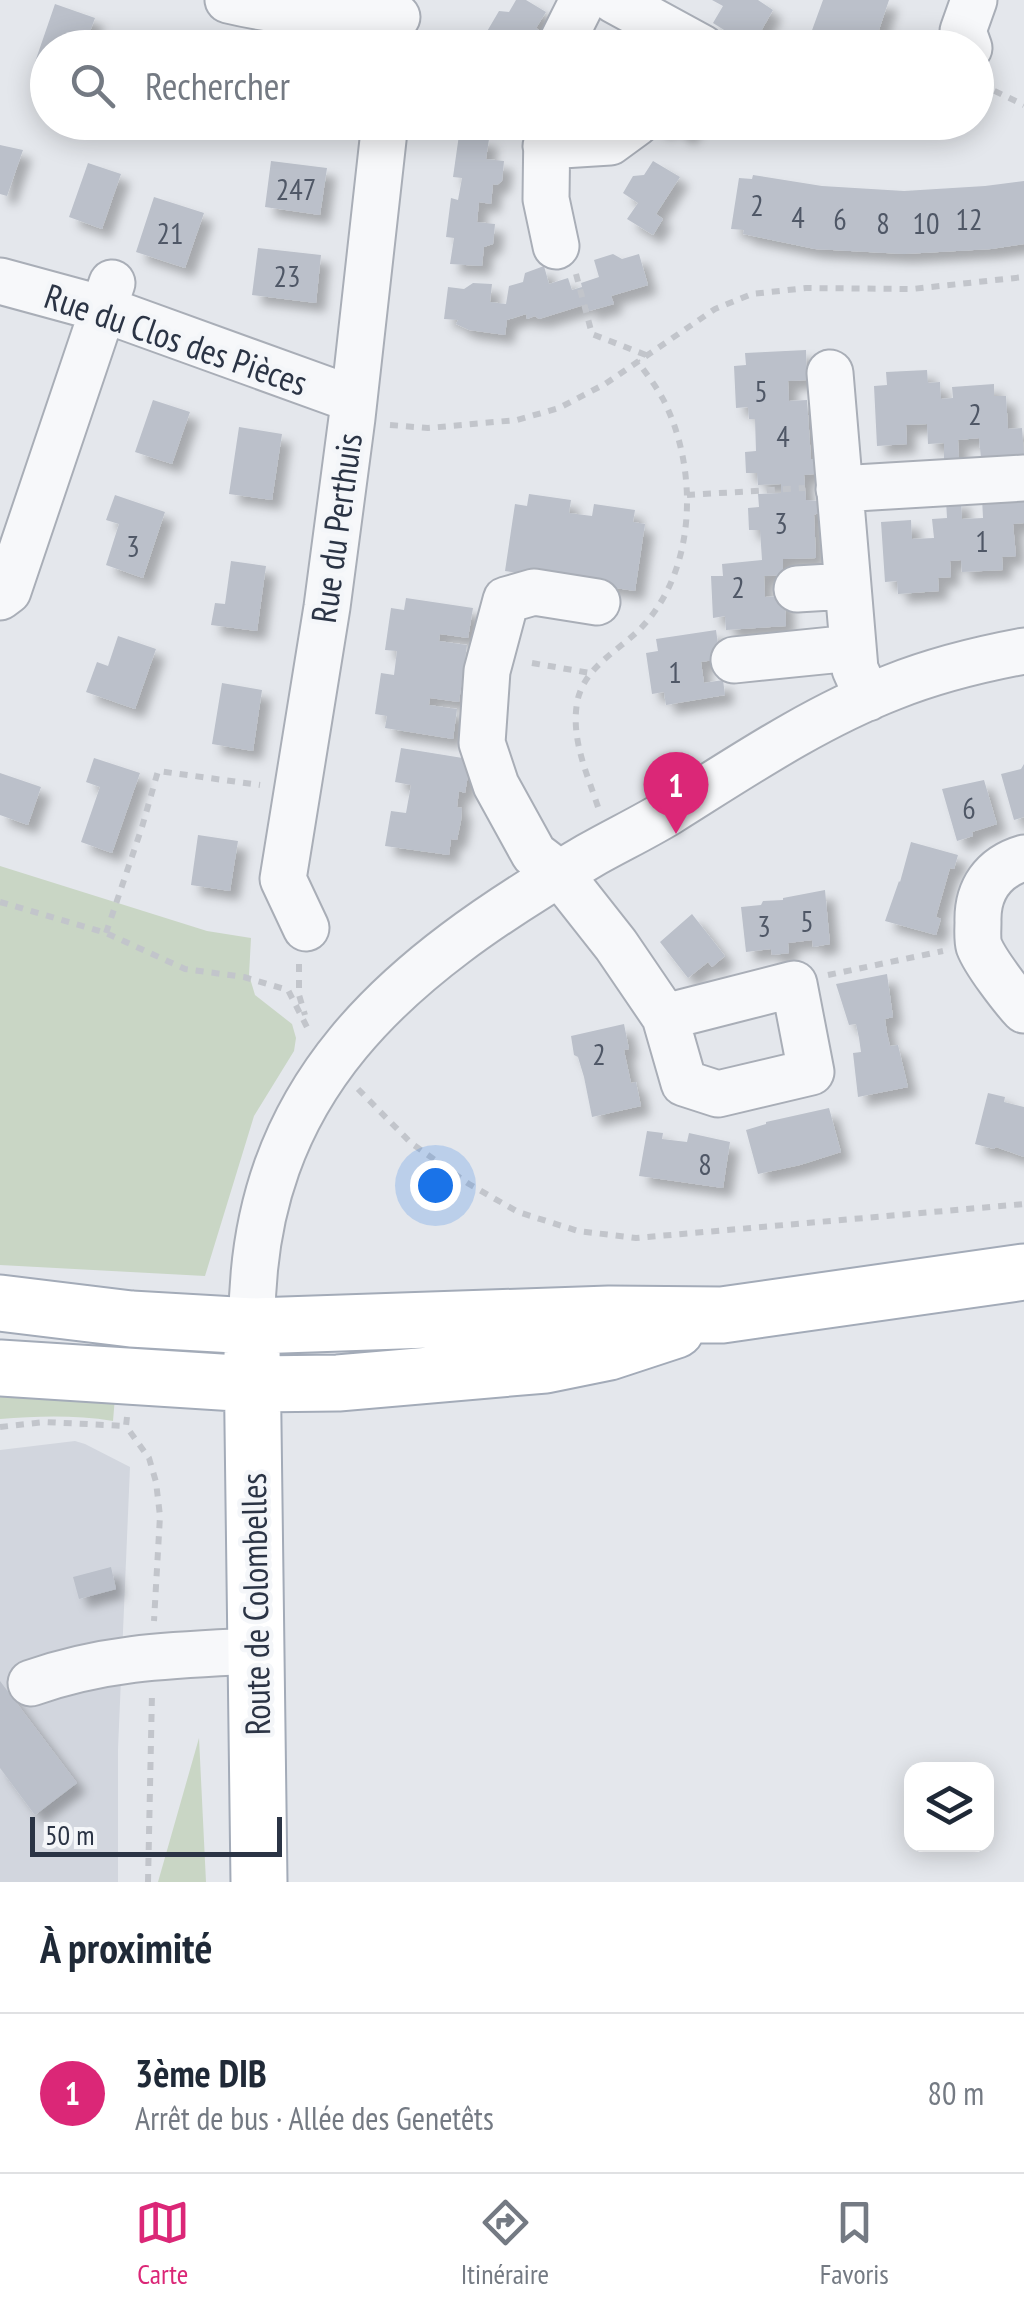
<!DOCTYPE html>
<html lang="fr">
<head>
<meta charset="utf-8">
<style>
  body { margin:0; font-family:"PT Sans Narrow",sans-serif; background:#f6f6f7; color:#1f2937 }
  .controls { position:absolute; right:30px; bottom:30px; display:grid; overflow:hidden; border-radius:20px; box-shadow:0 5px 25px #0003 }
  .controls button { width:90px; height:90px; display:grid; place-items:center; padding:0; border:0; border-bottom:2px solid #e0e1e3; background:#fff; color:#1f2937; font:50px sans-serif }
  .scale { position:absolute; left:30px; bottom:25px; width:252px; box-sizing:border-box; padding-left:10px; border:5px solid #2b3445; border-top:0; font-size:28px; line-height:35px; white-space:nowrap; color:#2b3445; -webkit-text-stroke:8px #f4f6f9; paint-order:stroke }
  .you { position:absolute; left:435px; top:1185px; width:35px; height:35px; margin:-25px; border:8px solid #fff; border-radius:50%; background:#1a73e8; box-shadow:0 0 0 15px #1a73e833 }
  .badge { display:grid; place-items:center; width:65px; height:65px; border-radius:50%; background:#db2777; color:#fff; font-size:32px; font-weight:700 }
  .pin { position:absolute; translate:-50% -82px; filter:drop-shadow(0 2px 5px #0008) }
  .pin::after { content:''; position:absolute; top:52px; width:35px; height:30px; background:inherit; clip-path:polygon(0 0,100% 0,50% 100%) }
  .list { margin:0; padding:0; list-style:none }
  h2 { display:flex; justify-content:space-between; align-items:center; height:130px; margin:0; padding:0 40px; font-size:42px }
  h2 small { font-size:32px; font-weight:400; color:#747a83 }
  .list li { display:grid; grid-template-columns:65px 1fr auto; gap:30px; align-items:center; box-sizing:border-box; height:160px; padding:0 40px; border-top:2px solid #e0e1e3 }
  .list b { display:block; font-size:38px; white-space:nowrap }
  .list p { margin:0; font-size:32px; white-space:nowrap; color:#747a83 }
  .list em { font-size:32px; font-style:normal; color:#747a83 }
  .icon { flex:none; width:55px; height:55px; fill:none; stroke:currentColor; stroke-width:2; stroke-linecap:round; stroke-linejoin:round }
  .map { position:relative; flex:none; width:1024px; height:1882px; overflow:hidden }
  .search { position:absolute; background:#fff; box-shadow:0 5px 25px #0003; left:30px; right:30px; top:30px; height:110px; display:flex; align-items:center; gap:25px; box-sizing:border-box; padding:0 35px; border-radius:55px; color:#747a83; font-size:38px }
  .sheet { height:290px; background:#fff }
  nav { display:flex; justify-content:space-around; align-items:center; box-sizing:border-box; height:140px; border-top:2px solid #e0e1e3; background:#fff; font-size:28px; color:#747a83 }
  nav a { display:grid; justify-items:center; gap:5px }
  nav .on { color:#db2777 }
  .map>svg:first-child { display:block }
  .built { fill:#d2d6de }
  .green { fill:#c9d6c5 }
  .building { fill:#bbc0ca; filter:url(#shadow) }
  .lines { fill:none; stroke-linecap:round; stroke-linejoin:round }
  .minor-casing { stroke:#a9aeb7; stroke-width:49 }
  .major-casing { stroke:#a3abb8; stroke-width:59 }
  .path { stroke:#c2c5cb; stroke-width:6; stroke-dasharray:8 8; stroke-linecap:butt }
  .minor { stroke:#f7f8fa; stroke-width:45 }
  .major { stroke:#fff; stroke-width:55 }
  .labels { text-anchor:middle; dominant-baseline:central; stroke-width:9; stroke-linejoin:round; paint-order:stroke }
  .number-label { font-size:30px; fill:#4f5766 }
  .street-label { font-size:35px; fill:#2b3445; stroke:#f4f6f9 }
</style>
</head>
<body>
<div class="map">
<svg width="1024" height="1882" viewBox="0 0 1024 1882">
  <defs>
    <filter id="shadow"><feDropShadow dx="9" dy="9" stdDeviation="5" flood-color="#0004"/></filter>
  </defs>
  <rect width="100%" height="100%" fill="#e4e7ec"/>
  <path class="built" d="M 75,1441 L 85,1444 L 130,1467 L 118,1749 L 118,1882 L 0,1882 L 0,1450 Z"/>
  <path class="green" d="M 0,866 L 207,931 L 251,938 L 249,975 L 255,995 L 292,1024 L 296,1038 L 294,1051 L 254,1116 L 205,1276 L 0,1265 Z
    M 0,1389 L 115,1397 L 113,1421 C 75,1415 39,1416 0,1419 Z
    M 199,1738 L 206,1882 L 158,1882 Z"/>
  <path class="building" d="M 516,0 L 526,0 L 546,12 L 536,28 L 539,30 L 540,38 L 533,48 L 520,48 L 514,44 L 512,48 L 484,48 L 479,45 L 499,11 L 509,12 Z
    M 712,0 L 758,0 L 773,10 L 756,40 L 740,30 L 729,33 L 713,23 L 723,6 Z
    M 823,0 L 889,0 L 873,48 L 811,48 L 811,45 L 807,44 Z
    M 55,4 L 95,18 L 84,48 L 48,48 L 48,70 L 34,65 Z
    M 649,122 L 695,122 L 686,136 L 669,124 L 668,128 L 661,130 Z
    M 459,135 L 489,139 L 486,159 L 504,161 L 502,181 L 497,185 L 493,184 L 491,204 L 479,202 L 477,222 L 495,224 L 493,244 L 484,247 L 482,266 L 450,264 L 454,238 L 446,237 L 451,198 L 458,200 L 462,178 L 453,177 Z
    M 0,145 L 23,150 L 7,196 L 0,194 Z
    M 271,161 L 327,168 L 320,215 L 265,207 Z
    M 653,161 L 680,177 L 656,214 L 663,219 L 653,235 L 627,219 L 638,203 L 623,193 L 633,176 L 644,175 Z
    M 88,163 L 121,174 L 102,229 L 69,217 Z
    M 753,175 L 822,186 L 904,191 L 985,186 L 1024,181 L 1024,244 L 991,249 L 904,254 L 815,249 L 743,234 L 744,230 L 731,229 L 739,178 L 752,179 Z
    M 154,197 L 204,213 L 185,268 L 136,252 Z
    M 258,248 L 321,255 L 316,303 L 252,295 Z
    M 613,254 L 622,259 L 639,254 L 648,285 L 611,296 L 614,304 L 589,311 L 587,304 L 539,319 L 535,316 L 527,319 L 526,314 L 507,320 L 505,335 L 469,330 L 456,324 L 458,320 L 444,319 L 448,287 L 464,289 L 473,283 L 492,284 L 490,302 L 506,304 L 509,286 L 523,282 L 525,273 L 544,266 L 549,284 L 568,278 L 572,290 L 582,287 L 581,283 L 599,277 L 594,260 Z
    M 806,350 L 807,380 L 788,381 L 789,401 L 807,400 L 811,459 L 815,460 L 818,472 L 814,474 L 804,475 L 806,500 L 818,501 L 821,504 L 820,512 L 814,515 L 816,558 L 783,559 L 783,575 L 764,576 L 765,597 L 785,596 L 786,626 L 726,630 L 725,616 L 713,618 L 711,576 L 723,576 L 722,564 L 762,560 L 760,530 L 749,530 L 748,508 L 759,507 L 758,494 L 781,493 L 781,484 L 758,485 L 757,473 L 746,473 L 745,452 L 756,451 L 755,419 L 749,419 L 748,407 L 736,408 L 734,366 L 746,365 L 745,353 Z
    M 927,370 L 928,383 L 940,382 L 941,399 L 953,398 L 952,387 L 994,384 L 994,396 L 1006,396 L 1008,429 L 1022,428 L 1024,455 L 981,458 L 979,438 L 958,440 L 959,459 L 944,459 L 944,443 L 928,444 L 927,424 L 906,425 L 907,444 L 877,446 L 874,386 L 887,385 L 886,372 Z
    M 153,400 L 190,412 L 172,464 L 135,452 Z
    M 239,427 L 282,434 L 272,500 L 229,494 Z
    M 529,494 L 571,500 L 569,513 L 592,516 L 594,504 L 635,510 L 633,522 L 645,524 L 635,591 L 505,571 L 515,504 L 527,506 Z
    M 115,495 L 165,512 L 143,578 L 106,565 L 119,524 L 106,520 Z
    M 1024,495 L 1024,523 L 1013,524 L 1016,556 L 1002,557 L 1003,570 L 962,572 L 961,560 L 950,561 L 951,577 L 938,578 L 939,591 L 898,594 L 897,581 L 885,582 L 881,522 L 911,520 L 912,539 L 934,538 L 932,519 L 947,518 L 946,500 L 961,499 L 962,519 L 983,518 L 982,498 Z
    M 231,561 L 266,566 L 257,631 L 211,625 L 215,603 L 225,604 Z
    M 406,598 L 473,608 L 468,638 L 440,634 L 439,641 L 467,645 L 459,702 L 430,698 L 429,705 L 457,709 L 453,739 L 385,728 L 387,716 L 375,714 L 381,673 L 394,675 L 397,651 L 385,650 L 391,608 L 404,610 Z
    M 716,630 L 720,659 L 701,662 L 704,683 L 723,680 L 725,695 L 666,705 L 664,692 L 652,694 L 646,653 L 658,651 L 656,639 Z
    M 118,636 L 156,649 L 135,709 L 86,692 L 97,662 L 108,666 Z
    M 222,683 L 262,690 L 253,751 L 212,744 Z
    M 401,748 L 475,760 L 473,776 L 468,775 L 465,793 L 459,791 L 457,807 L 462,808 L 461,821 L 457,840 L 451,839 L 449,855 L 385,846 L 391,811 L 406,813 L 411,785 L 395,782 Z
    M 94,758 L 140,773 L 112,853 L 81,842 L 100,787 L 86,782 Z
    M 1024,764 L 1024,817 L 1014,820 L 1001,774 L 1021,769 Z
    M 0,773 L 41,787 L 28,825 L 0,815 Z
    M 984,780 L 997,824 L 972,832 L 973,836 L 957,841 L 942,789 Z
    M 198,835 L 238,841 L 230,891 L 191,885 Z
    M 911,842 L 958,855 L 954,869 L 950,868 L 936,917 L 941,919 L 936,935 L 885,921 L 899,881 L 900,882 Z
    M 825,890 L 830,944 L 813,947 L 812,940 L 788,943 L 789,953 L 772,955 L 771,949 L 746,952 L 741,907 L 761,905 L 763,901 L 783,900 L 783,898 Z
    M 692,914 L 725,956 L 712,967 L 708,962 L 688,978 L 660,942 Z
    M 887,974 L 893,1017 L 885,1019 L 887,1033 L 890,1046 L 898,1045 L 908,1087 L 858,1097 L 853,1053 L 861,1052 L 859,1038 L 856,1024 L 849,1025 L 836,984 Z
    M 624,1024 L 629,1049 L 624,1050 L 631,1083 L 636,1082 L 641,1106 L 592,1117 L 584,1077 L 578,1057 L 574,1055 L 571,1036 Z
    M 988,1093 L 1005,1097 L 1004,1102 L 1024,1107 L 1024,1157 L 996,1147 L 994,1149 L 975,1144 Z
    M 829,1108 L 841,1152 L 800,1165 L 758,1174 L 746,1130 L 766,1124 L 766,1122 Z
    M 647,1131 L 663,1133 L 662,1139 L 687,1142 L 689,1133 L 730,1142 L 723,1188 L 639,1176 Z
    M 111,1567 L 116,1589 L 79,1599 L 73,1577 Z
    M 0,1681 L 77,1783 L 35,1815 L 0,1768 Z"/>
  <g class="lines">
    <defs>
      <path id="minor" d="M 228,0 C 283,13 341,18 397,17
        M 614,0 L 702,48
        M 559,48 L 583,0
        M 969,48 L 963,31 L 974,0
        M 547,122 L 546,199 L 556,246
        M 546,146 L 610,142 L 636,123
        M 0,281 L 103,309 L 352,399
        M 830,373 L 855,669 L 868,698
        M 839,489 L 1024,478
        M 797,589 L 847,586
        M 0,597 L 8,591 L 112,283
        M 597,602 L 534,592 L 506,600 L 487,671 L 482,743 L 496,785 L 534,854 L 560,874 L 616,945 L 665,1017 L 684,1083 L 718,1094 L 811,1072 L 794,984 L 665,1017
        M 734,660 L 852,648
        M 1024,858 C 993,867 977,890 978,922 C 978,929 977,939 979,946 C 985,962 1012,997 1024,1010
        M 306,928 L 283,879 L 327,607 L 352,418 L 385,122
        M 252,1326 C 250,1086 398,968 589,856 C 615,841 643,828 669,812 C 741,767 813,718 893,687 C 933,671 981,659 1024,651
        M 31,1683 C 108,1656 176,1655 256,1651"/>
      <path id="major" d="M 0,1303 L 131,1319 L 252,1326 L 609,1314 L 722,1315 L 1024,1272
        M 252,1349 L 259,1882
        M 0,1368 L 252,1384 L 338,1383 L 545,1365 L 609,1352 L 676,1330"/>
    </defs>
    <use href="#minor" class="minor-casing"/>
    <use href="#major" class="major-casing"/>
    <path class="path" d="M 980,84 L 1024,105
      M 576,274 L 592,334 L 646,355
      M 390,425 L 428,428 L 517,420 L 559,408 L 605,384 L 715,309 L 752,294 L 806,288 L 912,289 L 1024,277
      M 687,495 L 805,488
      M 532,663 L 590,673
      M 598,807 C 587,773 571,740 577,703 C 583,668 617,652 640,629 C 697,571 699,469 663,399 C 656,386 646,373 637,361
      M 0,902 L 106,933 L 185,969 L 244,977 L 288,990 L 310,1033
      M 106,933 L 142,827 L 158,771 L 260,785
      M 299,964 L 299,995 L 305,1015
      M 828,975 L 943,951
      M 358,1089 L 411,1143 L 469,1184 L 518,1212 L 578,1231 L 636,1238 L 1024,1204
      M 127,1417 L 126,1426 L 149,1458 L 156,1482 L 160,1516 L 154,1621
      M 0,1427 L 45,1422 L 126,1426
      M 148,1882 L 152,1693"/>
    <use href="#minor" class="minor"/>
    <use href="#major" class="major"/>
  </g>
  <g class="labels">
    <g class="number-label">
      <text x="296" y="188">247</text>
      <text x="757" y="204">2</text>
      <text x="798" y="216">4</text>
      <text x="840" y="218">6</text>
      <text x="969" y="218">12</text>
      <text x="883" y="222">8</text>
      <text x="926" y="222">10</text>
      <text x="170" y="232">21</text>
      <text x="287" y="275">23</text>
      <text x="761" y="390">5</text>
      <text x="975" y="413">2</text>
      <text x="783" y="435">4</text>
      <text x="781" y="522">3</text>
      <text x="982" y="540">1</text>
      <text x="133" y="545">3</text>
      <text x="738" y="586">2</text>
      <text x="675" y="671">1</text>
      <text x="969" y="807">6</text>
      <text x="807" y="920">5</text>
      <text x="764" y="925">3</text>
      <text x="599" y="1053">2</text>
      <text x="705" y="1163">8</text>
    </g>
    <g class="street-label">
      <text transform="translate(176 339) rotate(19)">Rue du Clos des Pièces</text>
      <text transform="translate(336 528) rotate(-82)">Rue du Perthuis</text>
      <text transform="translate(255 1604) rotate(-91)">Route de Colombelles</text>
    </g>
  </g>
</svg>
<div class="controls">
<button><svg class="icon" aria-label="layers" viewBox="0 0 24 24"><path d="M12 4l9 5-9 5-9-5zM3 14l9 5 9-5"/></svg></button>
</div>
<div class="scale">50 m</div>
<div class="you"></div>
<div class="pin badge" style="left:676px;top:834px">1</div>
<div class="search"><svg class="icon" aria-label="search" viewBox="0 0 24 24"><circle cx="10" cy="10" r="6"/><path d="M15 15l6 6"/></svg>Rechercher</div>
</div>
<section class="sheet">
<h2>À proximité<small></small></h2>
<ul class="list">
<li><span class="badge">1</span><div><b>3ème DIB</b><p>Arrêt de bus · Allée des Genetêts</p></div><em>80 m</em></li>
</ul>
</section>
<nav>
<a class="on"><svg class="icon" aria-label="map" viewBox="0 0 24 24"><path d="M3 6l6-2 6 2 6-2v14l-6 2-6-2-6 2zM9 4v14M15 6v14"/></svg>Carte</a>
<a><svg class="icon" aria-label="directions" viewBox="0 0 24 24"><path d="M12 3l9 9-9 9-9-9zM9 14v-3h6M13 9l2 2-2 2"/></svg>Itinéraire</a>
<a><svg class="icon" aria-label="saved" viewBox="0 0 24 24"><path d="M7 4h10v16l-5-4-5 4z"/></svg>Favoris</a>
</nav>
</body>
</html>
